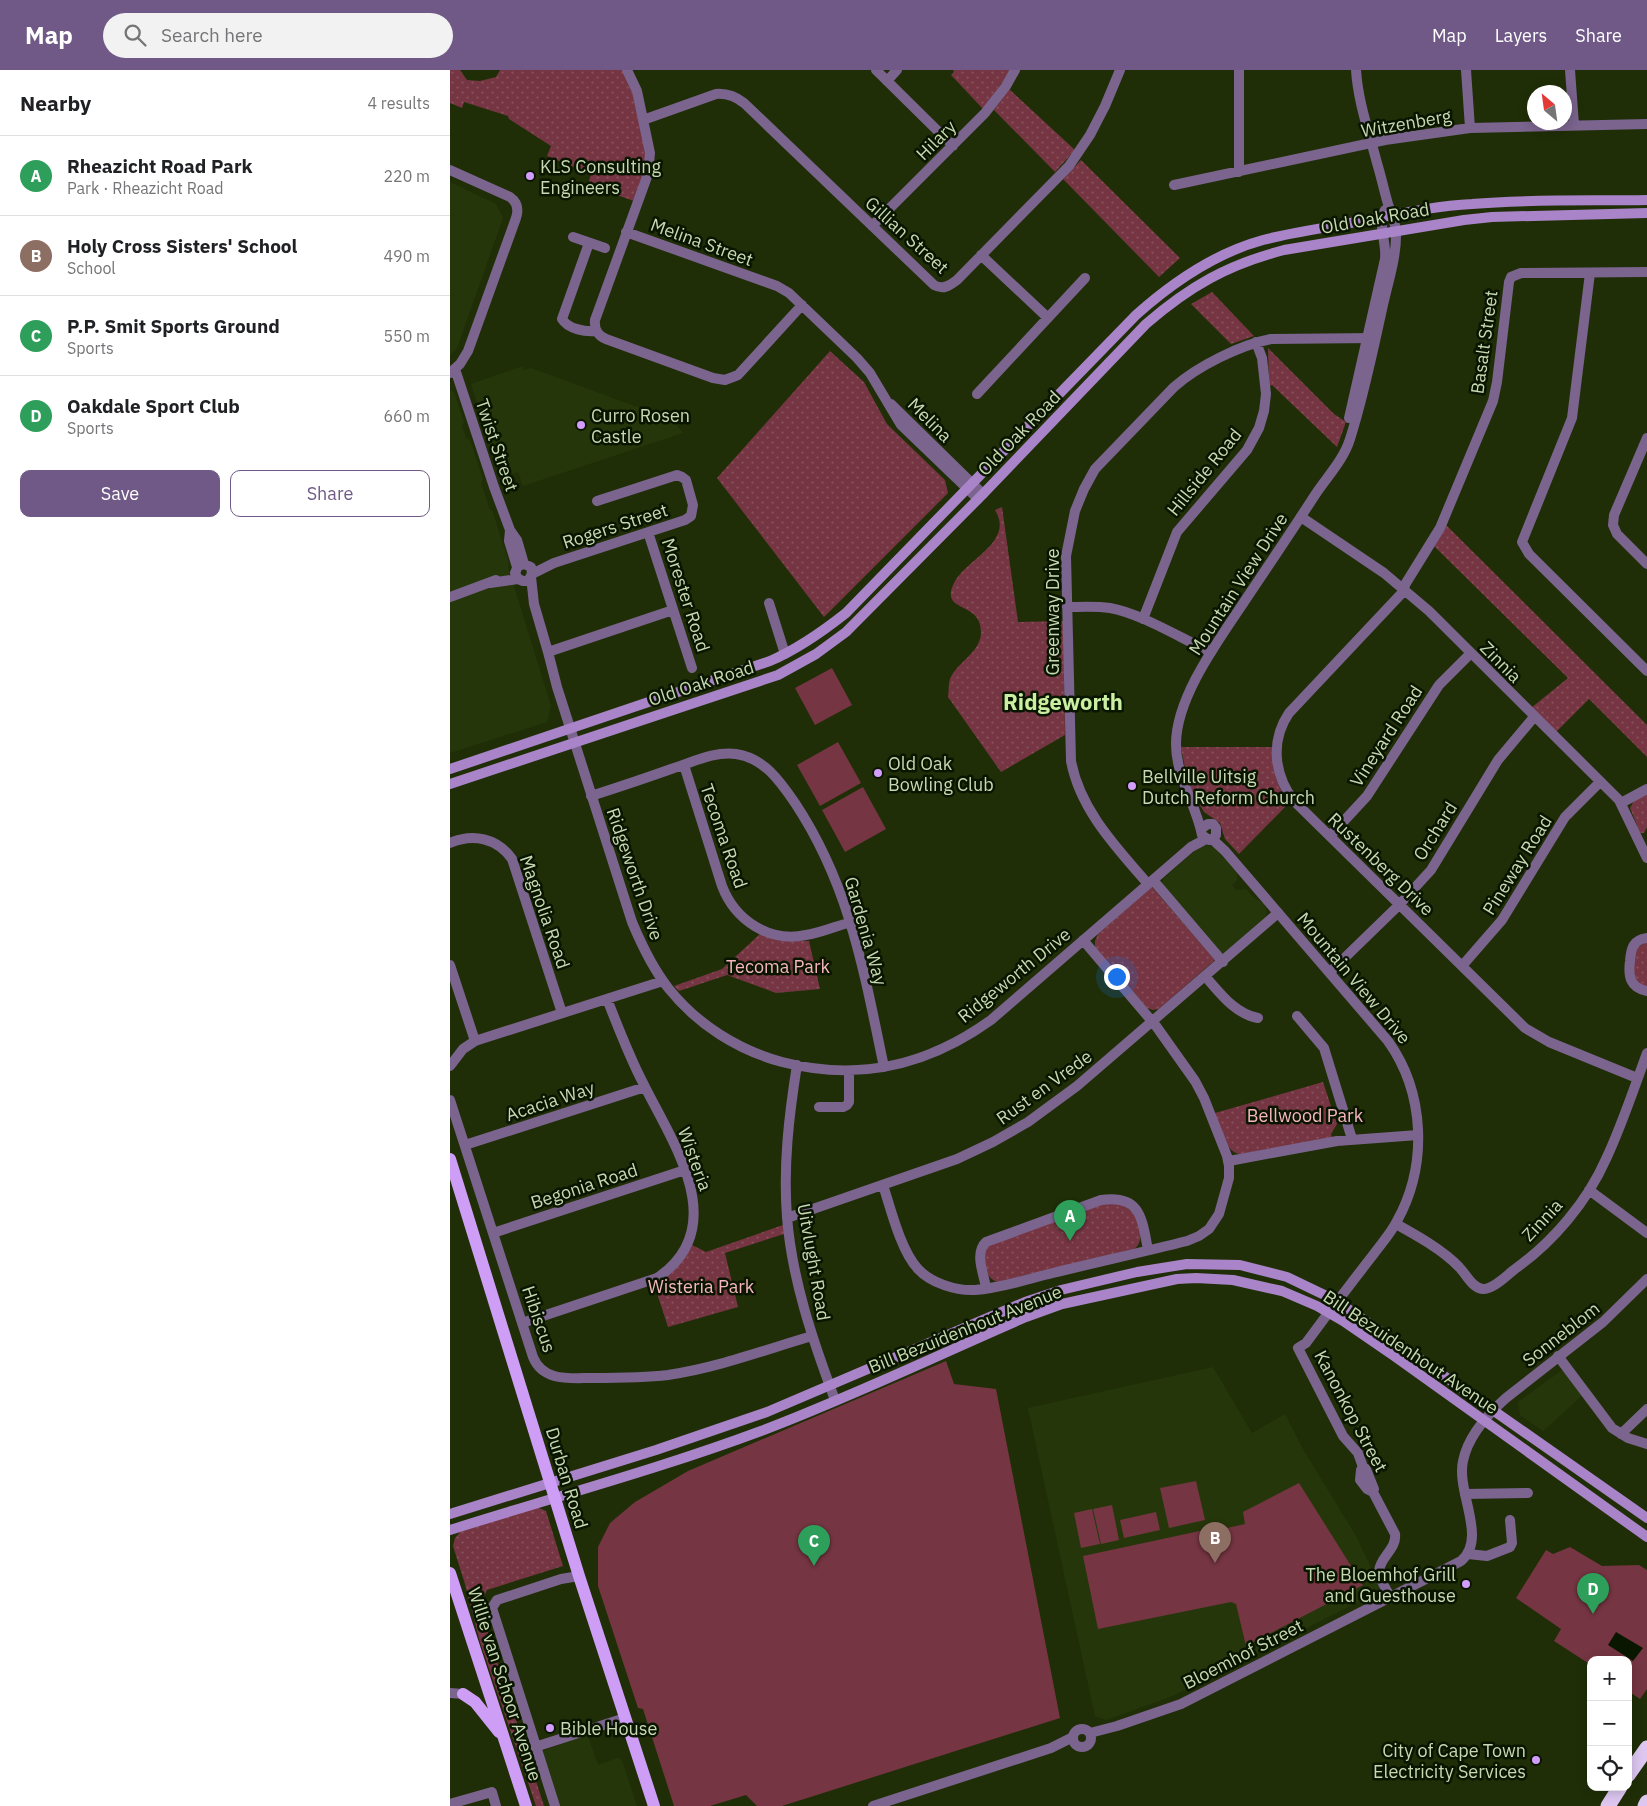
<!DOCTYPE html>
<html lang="en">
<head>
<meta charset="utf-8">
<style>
  body { margin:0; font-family:"IBM Plex Sans",sans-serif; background:#f2f2f2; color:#202124 }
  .controls { position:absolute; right:15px; bottom:15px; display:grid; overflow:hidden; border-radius:10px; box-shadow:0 2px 12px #0003 }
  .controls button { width:45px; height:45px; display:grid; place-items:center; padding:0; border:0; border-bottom:1px solid #e0e0e0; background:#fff; color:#202124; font:25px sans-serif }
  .compass { position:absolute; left:1077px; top:15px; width:45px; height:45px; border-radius:50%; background:#fff; box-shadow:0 2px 12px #0003; rotate:331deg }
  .you { position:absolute; left:666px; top:906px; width:18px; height:18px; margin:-12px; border:4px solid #fff; border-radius:50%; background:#1a73e8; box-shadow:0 0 0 8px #1a73e833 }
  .badge { display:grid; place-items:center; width:32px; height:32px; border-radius:50%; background:#705986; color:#fff; font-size:16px; font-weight:700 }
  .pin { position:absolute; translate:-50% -41px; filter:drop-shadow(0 1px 2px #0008) }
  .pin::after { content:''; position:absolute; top:26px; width:18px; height:15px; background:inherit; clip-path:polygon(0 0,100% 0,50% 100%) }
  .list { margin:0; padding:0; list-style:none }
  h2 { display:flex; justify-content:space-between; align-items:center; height:65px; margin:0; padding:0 20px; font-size:21px }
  h2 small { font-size:16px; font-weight:400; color:#757577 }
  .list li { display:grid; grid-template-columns:32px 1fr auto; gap:15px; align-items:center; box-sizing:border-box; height:80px; padding:0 20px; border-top:1px solid #e0e0e0 }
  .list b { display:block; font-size:19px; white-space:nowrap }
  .list p { margin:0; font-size:16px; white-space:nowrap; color:#757577 }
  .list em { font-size:16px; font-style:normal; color:#757577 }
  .actions { display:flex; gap:10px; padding:15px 20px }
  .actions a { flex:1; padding:11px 0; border:1px solid #705986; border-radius:10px; text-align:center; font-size:18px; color:#705986 }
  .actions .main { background:#705986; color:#fff }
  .icon { flex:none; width:28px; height:28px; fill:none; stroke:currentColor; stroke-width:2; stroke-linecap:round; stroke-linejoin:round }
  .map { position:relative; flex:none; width:1197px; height:1736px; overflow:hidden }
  header { display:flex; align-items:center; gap:30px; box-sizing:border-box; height:70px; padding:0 25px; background:#705986; color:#fff }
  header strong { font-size:24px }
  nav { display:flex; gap:28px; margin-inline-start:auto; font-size:18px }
  .search { width:350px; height:45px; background:#f2f2f2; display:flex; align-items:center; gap:12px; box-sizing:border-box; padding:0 18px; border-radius:28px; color:#757577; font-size:19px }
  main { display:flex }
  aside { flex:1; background:#fff }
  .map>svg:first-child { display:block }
  .built { fill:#25370a }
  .grass { fill:url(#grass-dots) }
  .pitch { fill:#753542 }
  .water { fill:#0a1700 }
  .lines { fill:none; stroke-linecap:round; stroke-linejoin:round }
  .minor { stroke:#7b648e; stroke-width:10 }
  .tertiary { stroke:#7b648e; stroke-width:10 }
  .secondary { stroke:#aa84c9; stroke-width:10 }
  .primary { stroke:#ce9df6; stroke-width:12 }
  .motorway { stroke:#ddc7f1; stroke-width:15 }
  .poi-dot { fill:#d29dfd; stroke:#0a1500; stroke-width:2 }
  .labels { text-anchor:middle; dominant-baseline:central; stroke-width:5; stroke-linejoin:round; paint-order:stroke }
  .street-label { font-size:18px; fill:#c7d9b3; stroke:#0a1500 }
  .poi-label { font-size:18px; fill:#c7d9b3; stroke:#0a1500; text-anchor:start }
  .park-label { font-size:18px; fill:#f6b6bf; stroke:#0a1500 }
  .district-label { font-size:22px; font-weight:bold; fill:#caefa1; stroke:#0a1500 }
</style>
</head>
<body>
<header>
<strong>Map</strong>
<div class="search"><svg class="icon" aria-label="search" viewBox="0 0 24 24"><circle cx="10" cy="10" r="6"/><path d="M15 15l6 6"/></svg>Search here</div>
<nav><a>Map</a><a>Layers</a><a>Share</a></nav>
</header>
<main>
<aside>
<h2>Nearby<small>4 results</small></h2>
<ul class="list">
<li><span class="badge" style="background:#2e9e5b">A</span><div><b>Rheazicht Road Park</b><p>Park · Rheazicht Road</p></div><em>220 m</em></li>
<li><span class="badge" style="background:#8d6e63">B</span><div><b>Holy Cross Sisters' School</b><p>School</p></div><em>490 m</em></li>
<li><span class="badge" style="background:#2e9e5b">C</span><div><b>P.P. Smit Sports Ground</b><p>Sports</p></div><em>550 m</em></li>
<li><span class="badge" style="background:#2e9e5b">D</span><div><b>Oakdale Sport Club</b><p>Sports</p></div><em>660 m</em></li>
</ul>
<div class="actions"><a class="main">Save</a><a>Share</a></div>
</aside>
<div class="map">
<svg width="1197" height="1736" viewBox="0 0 1197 1736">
  <defs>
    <pattern id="grass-dots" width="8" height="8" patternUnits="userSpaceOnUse" patternTransform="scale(1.25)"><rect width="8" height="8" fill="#753542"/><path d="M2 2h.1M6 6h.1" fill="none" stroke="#87525b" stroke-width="1.8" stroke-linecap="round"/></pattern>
  </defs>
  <rect width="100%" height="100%" fill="#1f2e07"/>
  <path class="built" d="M 0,112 L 46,134 L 53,148 L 7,278 L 0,285 Z
    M 73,296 L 74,300 L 81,298 L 223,350 L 233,363 L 73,416 L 68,402 L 62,404 L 61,401 L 51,404 L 21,314 Z
    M 0,320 L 4,322 L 14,352 L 12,356 L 16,368 L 20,370 L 33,409 L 31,413 L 40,440 L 42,440 L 59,493 L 58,497 L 101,636 L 97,652 L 0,683 Z
    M 755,775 L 764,777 L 787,803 L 787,810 L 782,815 L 786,820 L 796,819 L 803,827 L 814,834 L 817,842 L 815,847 L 773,884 L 771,884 L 712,816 L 713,809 L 748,778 Z
    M 763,1297 L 802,1363 L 835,1344 L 853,1379 L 906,1466 L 932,1520 L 720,1627 L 656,1650 L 645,1646 L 578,1338 Z
    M 1116,1297 L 1135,1323 L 1093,1361 L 1070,1345 L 1068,1332 Z
    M 136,1665 L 139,1669 L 148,1695 L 168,1688 L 172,1690 L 187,1736 L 110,1736 L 93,1684 L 93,1681 Z"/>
  <path class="grass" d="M 0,0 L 10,0 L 17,10 L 30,11 L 46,7 L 50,0 L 173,0 L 182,19 L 196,82 L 196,97 L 184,131 L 138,115 L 141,104 L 97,86 L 101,76 L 59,49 L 58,46 L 14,32 L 12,38 L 0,33 Z
    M 503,0 L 561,0 L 533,39 L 501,5 L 504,2 Z
    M 559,19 L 625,80 L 605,102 L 544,40 Z
    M 631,90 L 730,188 L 709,207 L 613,109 Z
    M 762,222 L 804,266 L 781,274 L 741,234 Z
    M 818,278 L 884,344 L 896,352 L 887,377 L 822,315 L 819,316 Z
    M 380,281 L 414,312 L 437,354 L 495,410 L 498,423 L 374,547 L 267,408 Z
    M 552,437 L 568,552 L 614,551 L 615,665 L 551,702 L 498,627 C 499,621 498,610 502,605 C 511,590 531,581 531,562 C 531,530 489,544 504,513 C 516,489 565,472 545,440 Z
    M 996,455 L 1197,655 L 1197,687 L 1139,629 L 1106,662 L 1081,638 L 1118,608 L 984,476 Z
    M 731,677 L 823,677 C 822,698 826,716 839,733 L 789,784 L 775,769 L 770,753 L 754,742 L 746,729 L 737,709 Z
    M 1197,724 L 1197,757 L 1194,763 L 1190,763 L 1180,738 L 1184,731 Z
    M 702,817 L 765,890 L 709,939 L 703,940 L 697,938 L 645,877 L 645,871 L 648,864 Z
    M 310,864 L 332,871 L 359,871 L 370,919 L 326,923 L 277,905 L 229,921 L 224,916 L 272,899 Z
    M 1197,872 L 1197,918 C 1179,912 1184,894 1186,878 Z
    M 873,1012 L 887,1054 L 881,1064 L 882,1068 L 791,1084 C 775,1084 770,1056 765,1043 Z
    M 667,1132 L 685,1143 C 688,1155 696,1170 684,1179 L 548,1212 C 533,1208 536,1193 534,1180 L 536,1177 L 649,1134 Z
    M 333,1155 L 334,1164 L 275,1183 L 288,1237 L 218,1257 L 204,1214 L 226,1198 L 242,1175 L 256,1182 Z
    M 87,1437 L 96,1441 L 113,1496 L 37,1520 L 30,1535 L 31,1541 L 94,1736 L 86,1736 L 30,1572 L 15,1514 L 3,1476 L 5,1468 L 10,1462 Z"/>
  <path class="pitch" d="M 382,598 L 402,635 L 365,655 L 345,618 Z
    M 388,672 L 411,713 L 370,736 L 347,695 Z
    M 413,717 L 436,759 L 395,782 L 372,740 Z
    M 496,1291 L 504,1314 L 546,1319 L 610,1648 L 332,1736 L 307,1736 L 296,1725 L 260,1736 L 224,1736 L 193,1639 L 188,1638 L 148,1516 L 148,1477 L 160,1453 L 185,1432 L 238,1401 Z
    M 746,1411 L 755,1450 L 719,1458 L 710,1418 Z
    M 849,1413 L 913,1515 L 796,1576 L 786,1534 L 781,1532 L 648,1559 L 633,1486 L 759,1459 L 759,1462 L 795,1454 L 793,1442 Z
    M 662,1435 L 669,1470 L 651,1474 L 643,1439 Z
    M 642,1439 L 650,1474 L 631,1478 L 624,1443 Z
    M 706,1442 L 710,1460 L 674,1468 L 670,1450 Z
    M 1120,1477 L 1152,1496 L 1189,1495 L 1197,1500 L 1197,1619 L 1190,1629 L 1178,1621 L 1178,1590 L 1141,1590 L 1141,1595 L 1104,1571 L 1111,1559 L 1066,1528 L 1096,1480 L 1103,1484 Z"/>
  <path class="water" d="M 1166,1562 L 1193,1578 L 1183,1591 L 1158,1575 Z"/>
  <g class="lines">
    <path class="minor" d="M 177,0 L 187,21 L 200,83 L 198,104 L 145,250 C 144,259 148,266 156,269 L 263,308 L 275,310 L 288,305 L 352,235
      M 426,0 L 503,76
      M 789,0 L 789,102
      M 1016,0 L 1020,58
      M 1120,0 L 1124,55
      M 437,11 L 447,0
      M 193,50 L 266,24 C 277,23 285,26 294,33 L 484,215 C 493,220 499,216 507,210 L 619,96 L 640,65 L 655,36 L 670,0
      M 0,100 L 60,127 C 67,132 69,139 66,148 L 18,281 L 10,294 L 0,303
      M 724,115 L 935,70 L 1020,58 L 1197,54
      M 422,156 L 535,43 L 556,16 L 565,0
      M 176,162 L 327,216 L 339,223 L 407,288 L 420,303 L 451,355 L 528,429
      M 123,167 L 155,178
      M 139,173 L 112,249 C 118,259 135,262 146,261
      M 531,185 L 598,248
      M 1140,203 L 1122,348 L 1072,472 L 1079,484 L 1197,601
      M 5,299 L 44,417 L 60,460 L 67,470 L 74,494
      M 527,324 L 635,208
      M 441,334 L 533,424
      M 1197,368 L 1164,445 L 1163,455 L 1167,464 L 1197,494
      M 851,447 L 934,503 L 979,541 L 1169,730 L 1197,788
      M 60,460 L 59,471 L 67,497
      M 198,462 L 242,598
      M 82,504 L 104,493 L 235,450 L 241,446 L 243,435 L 236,410 L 232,407 L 227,405 L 147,431
      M 81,507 L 84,534 L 98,582 L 107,617 L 182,852 C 192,876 203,899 219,919 C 248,955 288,980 332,992 C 409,1012 477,996 541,950 L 741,777 L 756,769
      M 40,513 L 68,509 L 73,511 L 78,511 L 82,504 L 81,497 L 74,494 L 68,496 L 65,503 L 68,509
      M 0,527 L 46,510
      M 319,533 L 335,584
      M 617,537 C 631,537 646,536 660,538 C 690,543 732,569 761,582
      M 693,549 L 727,462 L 797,380 L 809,358 L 814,341 L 816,324 L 812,288 L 806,272
      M 98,582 L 223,540
      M 234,695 L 272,816 C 285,850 319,873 356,865 C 371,863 386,856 401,852
      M 141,726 C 169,717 196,708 224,698 C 243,692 265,681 286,684 C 314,688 330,711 345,733 C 400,816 414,902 434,997
      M 1171,733 L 1197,719
      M 880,766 L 917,726 L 989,615 L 1020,584
      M 0,773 C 23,763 47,768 62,789 L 112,943
      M 703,810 L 773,892
      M 698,814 C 667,778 630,740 621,691 L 616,486 L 625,441 L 634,419 L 645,399 L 724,317 C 748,296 790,275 821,269 L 924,268
      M 1197,868 C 1183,870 1181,878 1180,891 C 1178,906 1180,918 1197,921
      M 0,895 L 25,971
      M 1012,896 L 1052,850 L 1115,747 L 1150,712
      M 880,902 L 949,835 L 981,800 L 1048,690 L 1084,647
      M 755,906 C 770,923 785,944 808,948
      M 847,946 L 874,978 L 902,1069
      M 347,995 C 339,1045 333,1096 337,1147 C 342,1210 363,1271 385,1330
      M 0,996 L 13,979 L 25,971 L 213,911
      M 1187,1008 L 1099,972 L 1075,958 L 844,731 C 824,705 820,671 839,643 L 952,523 L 956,513 L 990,458 L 1043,331 L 1047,312 L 1059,212 L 1061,207 L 1071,203 L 1197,202
      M 0,1030 L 83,1287 C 93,1312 120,1308 142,1308 C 168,1308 193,1308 218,1305 C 267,1298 314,1280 362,1266
      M 369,1037 L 393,1037 L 397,1035 L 399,1032 L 399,1001
      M 15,1075 L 195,1017
      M 779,1091 L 887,1071 L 968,1065
      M 433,1115 C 441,1140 451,1181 468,1199 C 481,1213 506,1221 525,1220 C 551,1218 578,1209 603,1203 C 648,1192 693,1182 737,1171 L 749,1166 L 759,1159 L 769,1144 L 779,1108 L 779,1096 L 777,1086 L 754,1028 L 745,1011 L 706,956 L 633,870
      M 1139,1120 L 1197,1163
      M 337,1148 L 507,1089 L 543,1072 L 578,1052 L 627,1016 L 828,843
      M 946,1154 C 966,1165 993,1180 1009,1197 C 1016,1204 1022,1218 1033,1219 C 1044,1219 1057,1205 1065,1199 C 1103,1172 1137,1132 1156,1089 C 1172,1055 1184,1018 1197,983
      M 43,1163 L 235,1100
      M 536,1218 C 534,1204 524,1183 536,1172 L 651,1130 C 691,1124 692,1149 698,1180
      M 879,1242 L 856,1273 L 848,1278 L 893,1366 L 908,1383 L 913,1397 L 916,1399 L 924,1419 L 923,1422 L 945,1464 C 947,1479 930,1487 929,1501 C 929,1509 937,1520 940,1527
      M 72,1253 L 207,1208 C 283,1157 222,1072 193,1013 C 179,986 168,957 157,929
      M 1108,1286 L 1162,1358 L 1178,1368 L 1197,1374
      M 1171,1364 L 1197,1339
      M 913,1397 L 911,1400 L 910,1410 L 917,1419 L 923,1422
      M 1015,1424 L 1078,1423
      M 1018,1484 L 1037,1486 L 1060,1477 L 1062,1473 L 1060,1450
      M 0,1623 L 13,1624
      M 85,1677 L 175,1648
      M 0,1734 L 42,1722 L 46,1736
      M 105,1736 L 42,1538 L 47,1530 L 111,1509 L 129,1506"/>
    <path class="tertiary" d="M 899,348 L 935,189 C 937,173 927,154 935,140
      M 752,758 L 758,754 L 763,754 L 766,758 L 766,765 L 764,768 L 759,770 L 752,765 C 746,734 726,707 726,674 C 726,625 772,566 798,526 C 821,492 843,459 865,425 C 877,407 894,389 900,369 C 914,325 923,280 933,235 C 938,212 947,186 946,161 C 945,151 941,143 938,134 C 934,120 931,106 927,93 C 919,62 908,32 906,0
      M 762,769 L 775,781 L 938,971 C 975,1023 978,1095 947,1151 C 941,1163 931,1174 923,1185 C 908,1204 894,1223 879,1242
      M623 1668a9 9 0 1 1 18 0a9 9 0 1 1-18 0Z
      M 640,1663 L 667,1656 L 731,1634 L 1011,1491 C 1038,1468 1006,1422 1013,1391 C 1018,1366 1038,1344 1056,1328 L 1153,1252 L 1197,1209
      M 423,1736 L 601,1678 L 623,1667"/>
    <path class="secondary" d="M 0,699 L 320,591 C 348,579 372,562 396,543 L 686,245 C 723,212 765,183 813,170 C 843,162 875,158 906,152 C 944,145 983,136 1022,134 C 1080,129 1139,131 1197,130
      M 0,714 L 328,605 L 366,584 L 396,562 L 533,424 L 696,254 C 740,216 777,195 834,180 L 1014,150 L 1042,147 L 1197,143
      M 0,1444 L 206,1380 L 317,1342 L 575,1232 L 611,1220 L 687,1202 L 737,1194 L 790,1195 L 837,1207 L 887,1231 L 1197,1448
      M 0,1460 C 104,1427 209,1399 311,1361 C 401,1327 488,1285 576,1247 L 612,1234 L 727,1209 L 746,1208 L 783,1210 L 832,1221 L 867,1236 L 893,1251 L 944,1286 L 1197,1467"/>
    <path class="primary" d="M 0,1089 L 129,1506 L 204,1736
      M 0,1503 L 76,1736
      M 13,1624 L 25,1632 L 49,1662"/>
    <path class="motorway" d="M 1178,1705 L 1197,1678
      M 1158,1736 L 1170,1717
      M 1195,1736 L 1197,1732"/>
  </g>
  <g class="poi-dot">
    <circle cx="80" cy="106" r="5"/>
    <circle cx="131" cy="355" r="5"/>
    <circle cx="428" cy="703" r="5"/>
    <circle cx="682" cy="716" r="5"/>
    <circle cx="1016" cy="1514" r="5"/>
    <circle cx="100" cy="1658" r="5"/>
    <circle cx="1086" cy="1690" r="5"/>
  </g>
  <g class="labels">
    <g class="street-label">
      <text transform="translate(956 53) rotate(-10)">Witzenberg</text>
      <text transform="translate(486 70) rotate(-45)">Hilary</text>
      <text transform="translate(925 148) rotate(-10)">Old Oak Road</text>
      <text transform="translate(457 165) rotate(42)">Gillian Street</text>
      <text transform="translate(252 172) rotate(20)">Melina Street</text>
      <text transform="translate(1034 272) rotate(-82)">Basalt Street</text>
      <text transform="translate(480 350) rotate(45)">Melina</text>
      <text transform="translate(569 363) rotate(-46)">Old Oak Road</text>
      <text transform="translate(47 375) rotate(71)">Twist Street</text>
      <text transform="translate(754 402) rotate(-51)">Hillside Road</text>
      <text transform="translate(165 456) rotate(-18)">Rogers Street</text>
      <text transform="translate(788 514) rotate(-57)">Mountain View Drive</text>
      <text transform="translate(236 525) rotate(72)">Morester Road</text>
      <text transform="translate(602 542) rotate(-90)">Greenway Drive</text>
      <text transform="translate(1051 592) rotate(45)">Zinnia</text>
      <text transform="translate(251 613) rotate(-18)">Old Oak Road</text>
      <text transform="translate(936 666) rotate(-57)">Vineyard Road</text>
      <text transform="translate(985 761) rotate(-58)">Orchard</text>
      <text transform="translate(274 766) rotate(71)">Tecoma Road</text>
      <text transform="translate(931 794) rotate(44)">Rustenberg Drive</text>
      <text transform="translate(1067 795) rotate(-58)">Pineway Road</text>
      <text transform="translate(185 804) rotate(71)">Ridgeworth Drive</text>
      <text transform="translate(95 842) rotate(71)">Magnolia Road</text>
      <text transform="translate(416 861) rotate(74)">Gardenia Way</text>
      <text transform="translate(564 905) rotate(-39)">Ridgeworth Drive</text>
      <text transform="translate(904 908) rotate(50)">Mountain View Drive</text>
      <text transform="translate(594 1017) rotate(-36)">Rust en Vrede</text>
      <text transform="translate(100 1031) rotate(-18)">Acacia Way</text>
      <text transform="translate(245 1089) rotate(70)">Wisteria</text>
      <text transform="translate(134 1116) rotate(-18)">Begonia Road</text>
      <text transform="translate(1092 1150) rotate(-47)">Zinnia</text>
      <text transform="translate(364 1192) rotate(80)">Uitvlught Road</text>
      <text transform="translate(89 1249) rotate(71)">Hibiscus</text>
      <text transform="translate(515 1259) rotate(-22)">Bill Bezuidenhout Avenue</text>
      <text transform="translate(1111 1264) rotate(-38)">Sonneblom</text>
      <text transform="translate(961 1282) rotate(34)">Bill Bezuidenhout Avenue</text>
      <text transform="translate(901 1341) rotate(62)">Kanonkop Street</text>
      <text transform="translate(117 1408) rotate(73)">Durban Road</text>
      <text transform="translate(793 1584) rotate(-27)">Bloemhof Street</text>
      <text transform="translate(55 1614) rotate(72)">Willie van Schoor Avenue</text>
    </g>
    <g class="poi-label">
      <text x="90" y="96">KLS Consulting<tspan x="90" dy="21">Engineers</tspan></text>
      <text x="141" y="345">Curro Rosen<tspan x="141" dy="21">Castle</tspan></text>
      <text x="438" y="693">Old Oak<tspan x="438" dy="21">Bowling Club</tspan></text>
      <text x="692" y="706">Bellville Uitsig<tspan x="692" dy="21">Dutch Reform Church</tspan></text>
      <text x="1006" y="1504" text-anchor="end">The Bloemhof Grill<tspan x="1006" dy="21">and Guesthouse</tspan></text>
      <text x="110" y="1658">Bible House</text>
      <text x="1076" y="1680" text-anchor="end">City of Cape Town<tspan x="1076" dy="21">Electricity Services</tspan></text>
    </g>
    <g class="park-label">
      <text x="328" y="896">Tecoma Park</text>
      <text x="855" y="1045">Bellwood Park</text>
      <text x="251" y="1216">Wisteria Park</text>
    </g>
    <g class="district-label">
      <text x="613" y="631">Ridgeworth</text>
    </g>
  </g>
</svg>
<div class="controls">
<button>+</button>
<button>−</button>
<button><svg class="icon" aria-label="locate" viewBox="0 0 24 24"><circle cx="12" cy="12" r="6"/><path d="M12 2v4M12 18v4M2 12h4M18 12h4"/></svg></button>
</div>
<svg class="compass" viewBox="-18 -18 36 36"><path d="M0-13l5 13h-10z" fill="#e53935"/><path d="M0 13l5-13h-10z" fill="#757577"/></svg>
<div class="you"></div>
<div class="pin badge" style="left:620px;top:1171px;background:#2e9e5b">A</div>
<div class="pin badge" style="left:765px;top:1493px;background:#8d6e63">B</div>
<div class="pin badge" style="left:364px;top:1496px;background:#2e9e5b">C</div>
<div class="pin badge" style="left:1143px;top:1544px;background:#2e9e5b">D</div>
</div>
</main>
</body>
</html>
